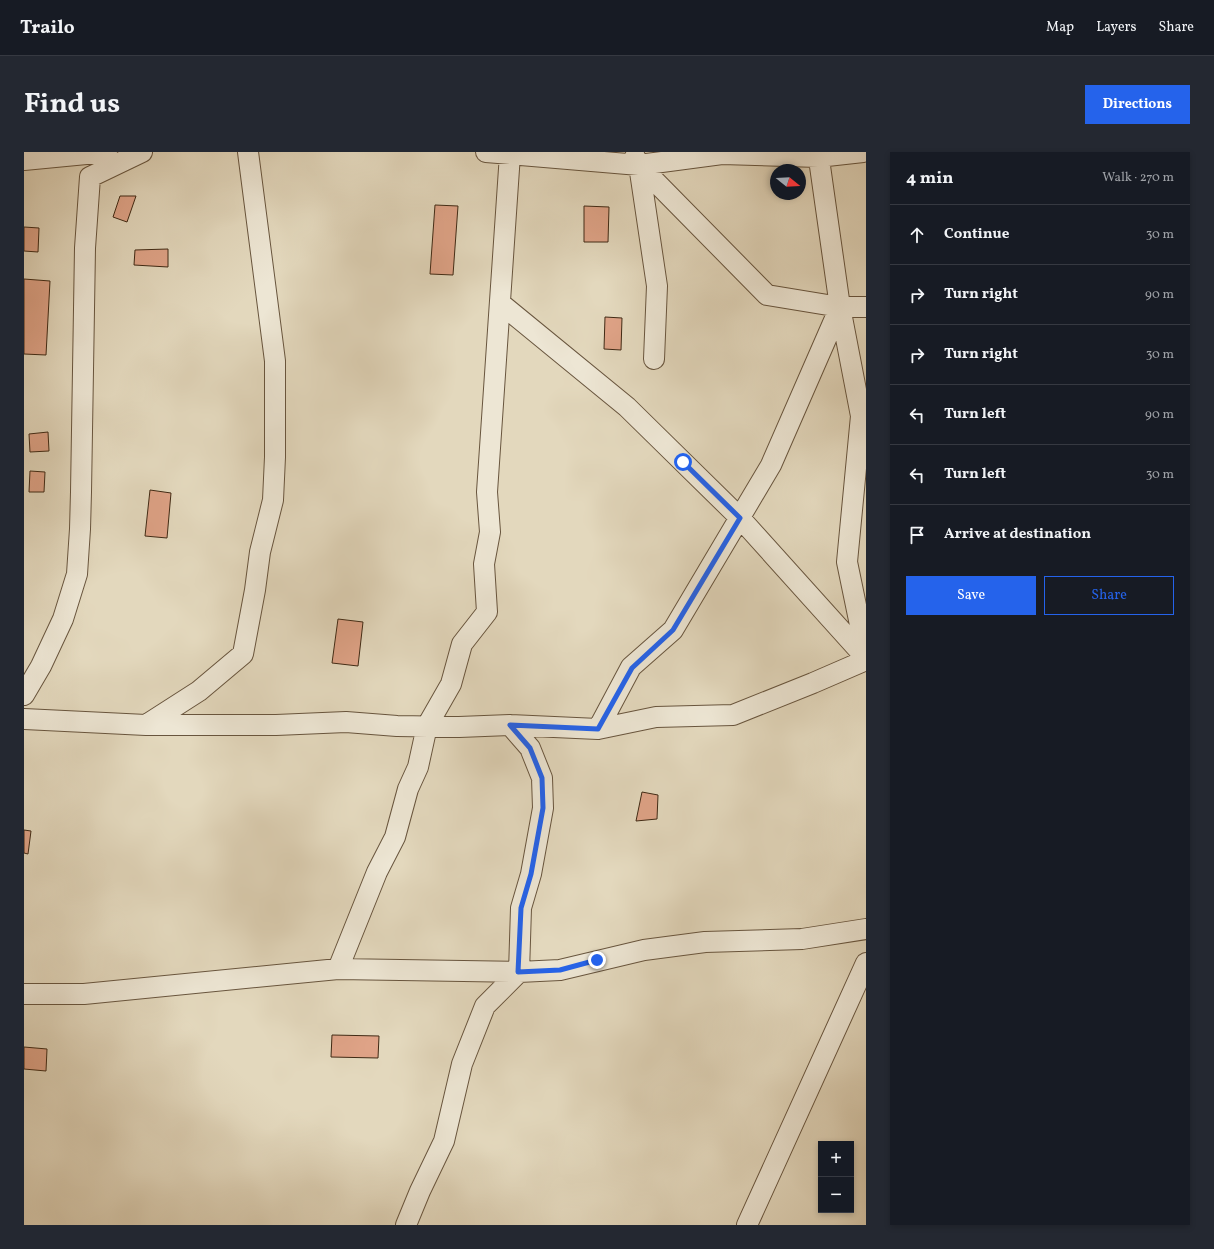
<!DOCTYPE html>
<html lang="en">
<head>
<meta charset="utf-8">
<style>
  body { margin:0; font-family:Vollkorn,serif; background:#242831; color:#f1f3f6 }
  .controls { position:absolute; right:12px; bottom:12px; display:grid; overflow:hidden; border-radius:0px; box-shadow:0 2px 6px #0003 }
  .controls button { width:36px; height:36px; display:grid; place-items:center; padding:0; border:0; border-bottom:1px solid #363941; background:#171b24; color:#f1f3f6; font:20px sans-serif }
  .compass { position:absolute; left:746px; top:12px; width:36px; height:36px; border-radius:50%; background:#171b24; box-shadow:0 2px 6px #0003; rotate:108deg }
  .stop { position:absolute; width:12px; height:12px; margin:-9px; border:3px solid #2563eb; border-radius:50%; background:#fff }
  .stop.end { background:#2563eb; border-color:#fff; box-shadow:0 1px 4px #0008 }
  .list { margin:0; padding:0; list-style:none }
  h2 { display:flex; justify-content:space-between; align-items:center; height:52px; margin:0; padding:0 16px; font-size:17px }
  h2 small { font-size:13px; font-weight:400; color:#9ea1a6 }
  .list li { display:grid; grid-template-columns:26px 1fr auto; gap:12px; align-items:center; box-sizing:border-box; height:60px; padding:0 16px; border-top:1px solid #363941 }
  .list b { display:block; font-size:15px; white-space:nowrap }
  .list em { font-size:13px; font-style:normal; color:#9ea1a6 }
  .actions { display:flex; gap:8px; padding:12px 16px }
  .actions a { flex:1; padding:9px 0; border:1px solid #2563eb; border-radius:0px; text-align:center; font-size:14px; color:#2563eb }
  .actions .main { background:#2563eb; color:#fff }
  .icon { flex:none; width:22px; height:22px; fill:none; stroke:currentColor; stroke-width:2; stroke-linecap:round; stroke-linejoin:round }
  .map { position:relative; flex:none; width:842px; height:1073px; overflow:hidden; border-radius:0px }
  header { display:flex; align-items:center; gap:24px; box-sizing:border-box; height:56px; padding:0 20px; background:#171b24; border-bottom:1px solid #363941 }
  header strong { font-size:19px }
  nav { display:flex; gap:22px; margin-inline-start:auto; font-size:14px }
  .intro { display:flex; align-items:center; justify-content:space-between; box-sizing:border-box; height:96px; padding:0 24px }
  h1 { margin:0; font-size:28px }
  .button { padding:10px 18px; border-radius:0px; background:#2563eb; color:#fff; font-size:14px; font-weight:700 }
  main { display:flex; gap:24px; padding:0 24px }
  aside { flex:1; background:#171b24; border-radius:0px; box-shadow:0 2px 6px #0003 }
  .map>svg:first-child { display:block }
  .building { fill:#dfa387; stroke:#3f2914 }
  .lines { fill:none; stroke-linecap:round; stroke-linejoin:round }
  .minor-casing { stroke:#68553e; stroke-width:22 }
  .minor { stroke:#ede6d4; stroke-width:20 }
  .route { stroke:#2563eb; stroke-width:5 }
</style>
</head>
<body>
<header>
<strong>Trailo</strong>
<nav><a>Map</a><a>Layers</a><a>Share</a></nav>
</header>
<div class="intro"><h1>Find us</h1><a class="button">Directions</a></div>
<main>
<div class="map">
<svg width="842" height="1073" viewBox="0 0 842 1073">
  <rect width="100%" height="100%" fill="#e3d8bd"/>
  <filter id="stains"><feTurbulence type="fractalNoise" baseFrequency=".005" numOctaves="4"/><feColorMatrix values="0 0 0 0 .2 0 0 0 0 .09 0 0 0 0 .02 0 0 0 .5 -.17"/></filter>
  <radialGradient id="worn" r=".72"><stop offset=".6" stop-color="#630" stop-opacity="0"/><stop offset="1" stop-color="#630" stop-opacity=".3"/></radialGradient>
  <path class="building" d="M 96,44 L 112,44 L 103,70 L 89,65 Z
    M 411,53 L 434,54 L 429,123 L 406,122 Z
    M 560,54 L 585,55 L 584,90 L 560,90 Z
    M 0,75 L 15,76 L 14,100 L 0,99 Z
    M 144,97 L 144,115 L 110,113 L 111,98 Z
    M 0,127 L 26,129 L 22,203 L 0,202 Z
    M 581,165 L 598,166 L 597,198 L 580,197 Z
    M 24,280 L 25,299 L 6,300 L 5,282 Z
    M 6,319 L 21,320 L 20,340 L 5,340 Z
    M 126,338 L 147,341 L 143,386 L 121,384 Z
    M 314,467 L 339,470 L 334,514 L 308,511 Z
    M 618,640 L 634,643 L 633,667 L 612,669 Z
    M 0,678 L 7,679 L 4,702 L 0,701 Z
    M 308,883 L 355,884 L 354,906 L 307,905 Z
    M 0,895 L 23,897 L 22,919 L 0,917 Z"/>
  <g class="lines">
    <defs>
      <path id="minor" d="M 462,0 L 615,13 L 698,2 L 794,5 L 839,0
        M 794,0 L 816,155 L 837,264 L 823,410 L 842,502
        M 611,5 L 615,13 L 743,143 L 816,155 L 842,155
        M 0,8 L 83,0
        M 615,13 L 633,134 L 630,207
        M 476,151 L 603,255 L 716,366 L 842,506
        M 0,543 L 17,514 L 39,467 L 53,422 L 56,377 L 57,340 L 61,96 L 66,25 L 118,0
        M 0,567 L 122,573 L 252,573 L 322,570 L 373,574 L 435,575 L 486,573 L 574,577 L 632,565 L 709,563 L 789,531 L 842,508
        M 122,573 L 175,539 L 219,502 L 231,438 L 236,400 L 249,348 L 251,305 L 251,209 L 224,0
        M 574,577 L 607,515 L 649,478 L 747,313 L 816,155
        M 314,817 L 353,720 L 371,685 L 384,637 L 394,615 L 403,574 L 427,532 L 438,492 L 463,460 L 460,412 L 466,380 L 463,340 L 486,2
        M 0,842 L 60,842 L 314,817 L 495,820 L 536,818 L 620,798 L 681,790 L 778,787 L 842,777
        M 382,1073 L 396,1039 L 420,989 L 438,912 L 461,854 L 495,820 L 497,756 L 507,722 L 519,656 L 518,626 L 506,596 L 486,573
        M 723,1073 L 842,811"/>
    </defs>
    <use href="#minor" class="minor-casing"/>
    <use href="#minor" class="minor"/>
  </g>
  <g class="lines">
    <path class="route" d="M 573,808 L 536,818 L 494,820 L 497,756 L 507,722 L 519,656 L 518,626 L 506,596 L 486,573 L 574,577 L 608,516 L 649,478 L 716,366 L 659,310"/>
  </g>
  <rect width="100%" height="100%" filter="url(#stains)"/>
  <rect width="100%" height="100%" fill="url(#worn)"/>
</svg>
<div class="controls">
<button>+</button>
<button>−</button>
</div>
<svg class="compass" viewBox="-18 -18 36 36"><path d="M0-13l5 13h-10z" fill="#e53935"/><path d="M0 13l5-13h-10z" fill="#9ea1a6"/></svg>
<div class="stop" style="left:659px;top:310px"></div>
<div class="stop end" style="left:573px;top:808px"></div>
</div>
<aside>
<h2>4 min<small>Walk · 270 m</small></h2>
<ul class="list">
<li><svg class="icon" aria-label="ahead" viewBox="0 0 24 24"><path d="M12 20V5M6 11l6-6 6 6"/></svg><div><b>Continue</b></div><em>30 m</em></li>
<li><svg class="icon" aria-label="right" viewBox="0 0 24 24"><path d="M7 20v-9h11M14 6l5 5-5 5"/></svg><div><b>Turn right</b></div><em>90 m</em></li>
<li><svg class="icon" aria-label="right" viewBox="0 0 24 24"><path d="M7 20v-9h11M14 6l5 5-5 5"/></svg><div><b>Turn right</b></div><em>30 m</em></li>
<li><svg class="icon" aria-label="left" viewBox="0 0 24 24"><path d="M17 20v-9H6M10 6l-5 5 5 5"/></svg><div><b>Turn left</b></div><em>90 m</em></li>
<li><svg class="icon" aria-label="left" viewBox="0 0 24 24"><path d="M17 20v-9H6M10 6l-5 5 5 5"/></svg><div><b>Turn left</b></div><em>30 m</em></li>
<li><svg class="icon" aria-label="arrive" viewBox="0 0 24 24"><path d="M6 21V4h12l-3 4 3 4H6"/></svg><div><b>Arrive at destination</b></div></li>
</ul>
<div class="actions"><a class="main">Save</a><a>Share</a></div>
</aside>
</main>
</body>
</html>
